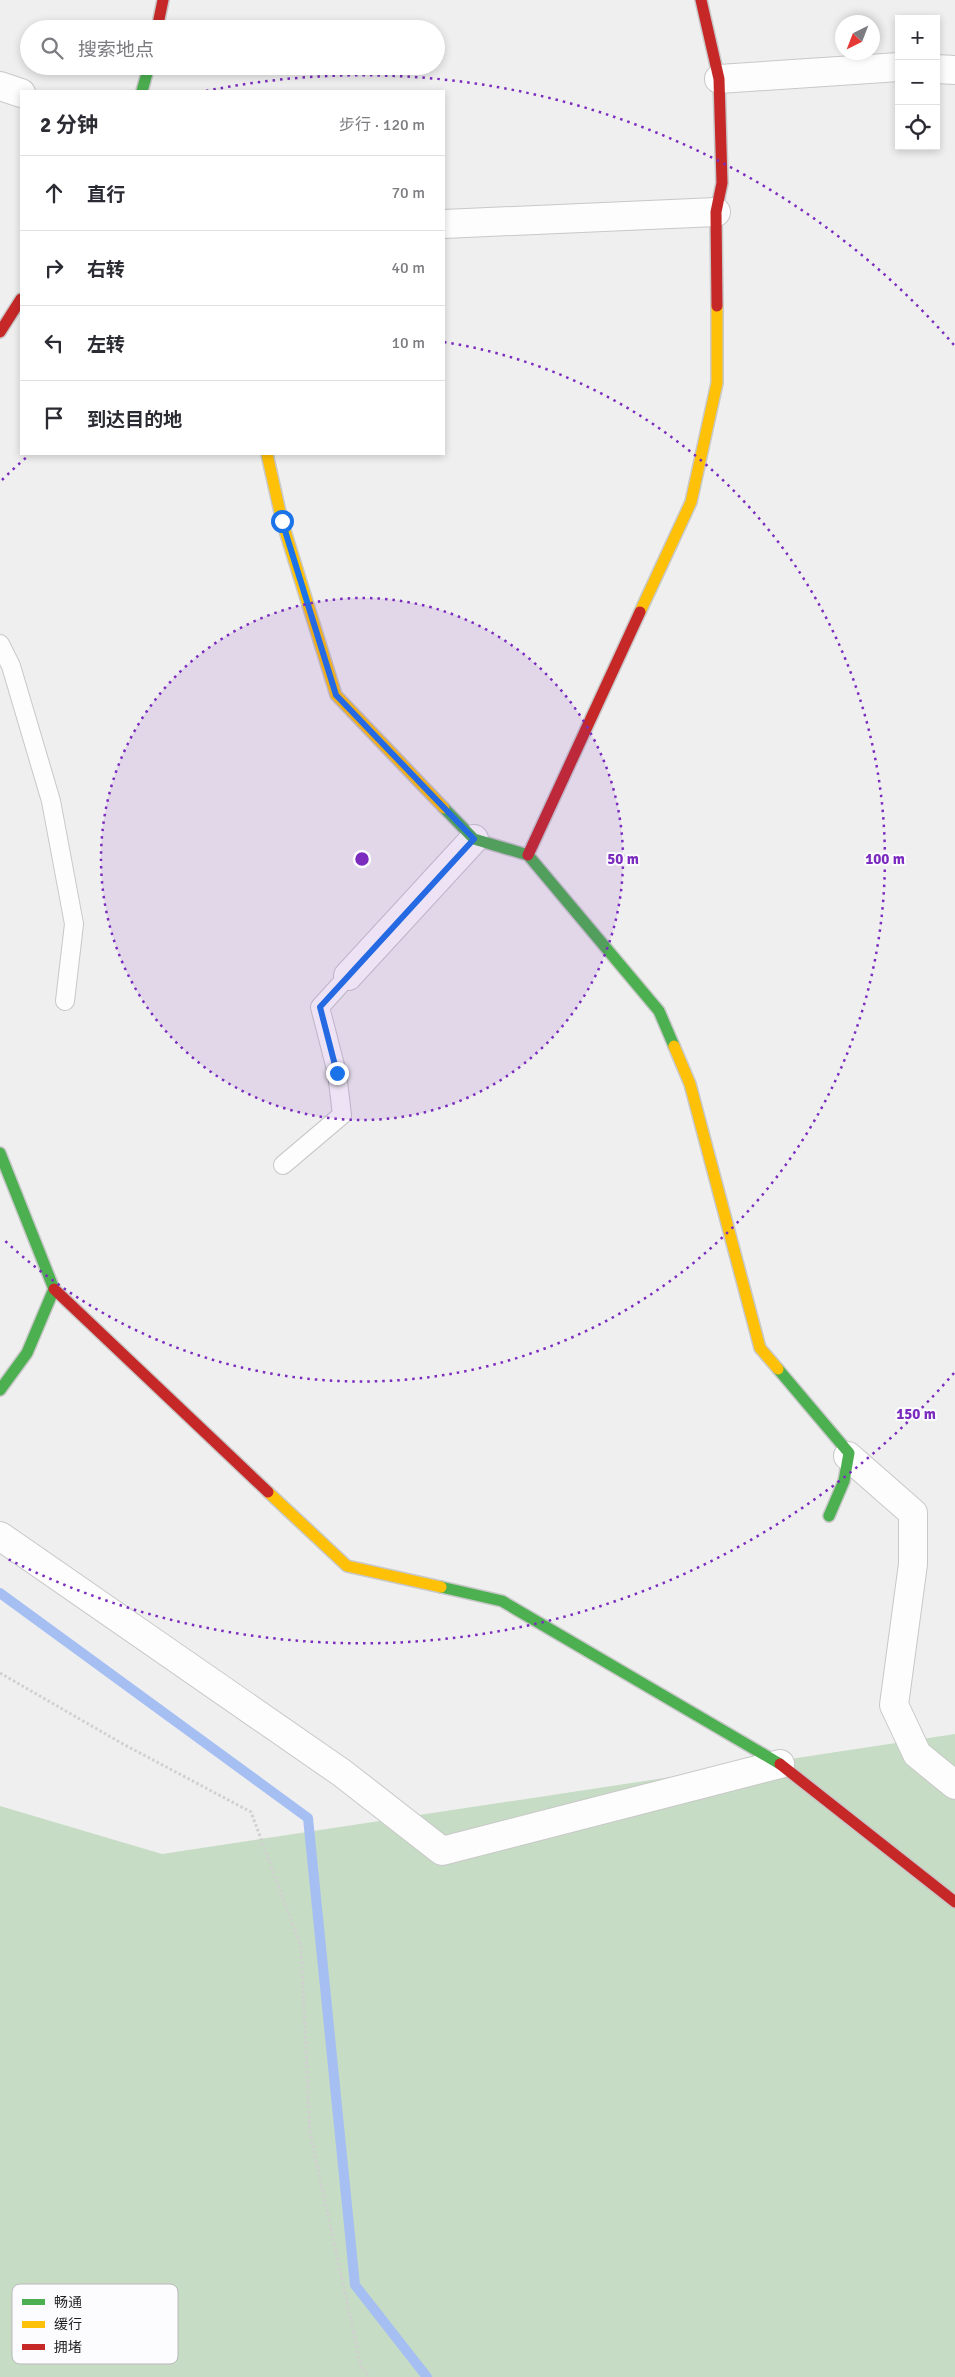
<!DOCTYPE html>
<html lang="zh">
<head>
<meta charset="utf-8">
<style>
  body { margin:0; font-family:Signika,"Noto Sans SC",sans-serif; background:#f7f7f7; color:#2b2b33 }
  .controls { position:absolute; right:15px; top:15px; display:grid; overflow:hidden; border-radius:0px; box-shadow:0 2px 8px #0003 }
  .controls button { width:45px; height:45px; display:grid; place-items:center; padding:0; border:0; border-bottom:1px solid #e1e1e2; background:#fff; color:#2b2b33; font:25px sans-serif }
  .compass { position:absolute; left:835px; top:15px; width:45px; height:45px; border-radius:50%; background:#fff; box-shadow:0 2px 8px #0003; rotate:222deg }
  .stop { position:absolute; width:15px; height:15px; margin:-11px; border:4px solid #1a73e8; border-radius:50%; background:#fff }
  .stop.end { background:#1a73e8; border-color:#fff; box-shadow:0 1px 5px #0008 }
  .list { margin:0; padding:0; list-style:none }
  h2 { display:flex; justify-content:space-between; align-items:center; height:65px; margin:0; padding:0 20px; font-size:21px }
  h2 small { font-size:16px; font-weight:400; color:#7c7c81 }
  .list li { display:grid; grid-template-columns:32px 1fr auto; gap:15px; align-items:center; box-sizing:border-box; height:75px; padding:0 20px; border-top:1px solid #e1e1e2 }
  .list b { display:block; font-size:19px; white-space:nowrap }
  .list em { font-size:16px; font-style:normal; color:#7c7c81 }
  .icon { flex:none; width:28px; height:28px; fill:none; stroke:currentColor; stroke-width:2; stroke-linecap:round; stroke-linejoin:round }
  .map { position:relative; flex:none; width:955px; height:2377px; overflow:hidden }
  .search { position:absolute; background:#fff; box-shadow:0 2px 8px #0003; left:20px; top:20px; width:425px; height:55px; display:flex; align-items:center; gap:12px; box-sizing:border-box; padding:0 18px; border-radius:28px; color:#7c7c81; font-size:19px }
  .panel { position:absolute; background:#fff; box-shadow:0 2px 8px #0003; left:20px; top:90px; width:425px; height:365px; border-radius:0px }
  .map>svg:first-child { display:block }
  .green { fill:#c7dcc4 }
  .lines { fill:none; stroke-linecap:round; stroke-linejoin:round }
  .stream { stroke:#a5bff3; stroke-width:10 }
  .lane-casing { stroke:#c8c8c9; stroke-width:20 }
  .street-casing { stroke:#c8c8c9; stroke-width:30 }
  .fast-casing { stroke:#c8c8c9; stroke-width:14 }
  .slow-casing { stroke:#c8c8c9; stroke-width:14 }
  .jam-casing { stroke:#c8c8c9; stroke-width:14 }
  .path { stroke:#d0d0d1; stroke-width:3; stroke-dasharray:2.5 2.5; stroke-linecap:butt }
  .lane { stroke:#fdfdfd; stroke-width:18 }
  .street { stroke:#fdfdfd; stroke-width:28 }
  .fast { stroke:#4caf50; stroke-width:11 }
  .slow { stroke:#ffc107; stroke-width:11 }
  .jam { stroke:#c62828; stroke-width:11 }
  .route { stroke:#1a73e8; stroke-width:6 }
  .ring { fill:none; stroke:#7b2cbf; stroke-width:2.5; stroke-dasharray:2.5 5 }
  .key { fill:#fcfcfe; stroke:#b9b9bb; stroke-width:1 }
  .key-label { font-size:14px; fill:#1e1e1f }
  .centre { fill:#7b2cbf; stroke:#fcfcfe; stroke-width:2.5 }
  .ring-label { font-size:15px; text-anchor:middle; font-weight:bold; fill:#7b2cbf; stroke:#fcfcfe; stroke-width:4; stroke-linejoin:round; paint-order:stroke }
</style>
</head>
<body>
<div class="map">
<svg width="955" height="2377" viewBox="0 0 955 2377">
  <rect width="100%" height="100%" fill="#efeff0"/>
  <path class="green" d="M 955,1734 L 955,2377 L 0,2377 L 0,1806 L 162,1854 Z"/>
  <g class="lines">
    <path class="stream" d="M 0,1593 L 308,1818 L 355,2285 L 427,2377"/>
    <defs>
      <path id="lane" d="M 0,644 L 11,666 L 51,801 L 74,924 L 65,1001
        M 283,1165 L 342,1115 L 337,1073 L 320,1007 L 348,976"/>
      <path id="street" d="M 936,69 L 955,70
        M 719,79 L 899,67
        M 0,86 L 21,93
        M 444,224 L 716,212
        M 348,976 L 474,839
        M 848,1456 L 913,1513 L 913,1564 L 894,1705 L 917,1754 L 955,1785
        M 0,1536 L 342,1773 L 442,1851 L 780,1764"/>
      <path id="fast" d="M 142,91 L 149,66
        M 444,808 L 474,839 L 528,855 L 659,1011 L 674,1046
        M 0,1153 L 54,1289 L 27,1353 L 0,1390
        M 778,1369 L 849,1453 L 844,1481 L 829,1516
        M 441,1587 L 502,1601 L 780,1764"/>
      <path id="slow" d="M 267,454 L 282,521 L 336,695 L 444,808
        M 640,612 L 691,502 L 717,383 L 717,306
        M 674,1046 L 690,1084 L 760,1348 L 778,1369
        M 268,1492 L 347,1566 L 441,1587"/>
      <path id="jam" d="M 701,0 L 719,79 L 722,183 L 716,212 L 717,306
        M 157,29 L 163,0
        M 0,332 L 21,299
        M 528,855 L 640,612
        M 54,1289 L 268,1492
        M 780,1764 L 955,1902"/>
    </defs>
    <use href="#lane" class="lane-casing"/>
    <use href="#street" class="street-casing"/>
    <use href="#fast" class="fast-casing"/>
    <use href="#slow" class="slow-casing"/>
    <use href="#jam" class="jam-casing"/>
    <path class="path" d="M 0,1673 L 123,1744 L 251,1812 L 301,1947 L 310,2133 L 361,2366 L 369,2377"/>
    <use href="#lane" class="lane"/>
    <use href="#street" class="street"/>
    <use href="#fast" class="fast"/>
    <use href="#slow" class="slow"/>
    <use href="#jam" class="jam"/>
  </g>
  <g class="lines">
    <path class="route" d="M 282,521 L 336,695 L 474,839 L 320,1007 L 337,1073"/>
  </g>
  <circle cx="362" cy="859" r="261" fill="#7b2cbf" fill-opacity=".12"/>
  <g class="ring">
    <circle cx="362" cy="859" r="261"/>
    <path d="M2 480A523 523 0 0 1 29 455M444 342A523 523 0 1 1 2 1238"/>
    <path d="M954 1373A784 784 0 0 1 6 1558M206 91A784 784 0 0 1 954 345"/>
  </g>
  <rect x="12" y="2284" width="166" height="80" rx="8" class="key"/>
  <rect x="22" y="2299" width="23" height="6" fill="#4caf50"/>
  <rect x="22" y="2321" width="23" height="7" fill="#ffc107"/>
  <rect x="22" y="2344" width="23" height="6" fill="#c62828"/>
  <g class="key-label">
    <text x="54" y="2307">畅通</text>
    <text x="54" y="2329">缓行</text>
    <text x="54" y="2352">拥堵</text>
  </g>
  <circle cx="362" cy="859" r="8" class="centre"/>
  <g class="ring-label">
    <text x="623" y="864">50 m</text>
    <text x="885" y="864">100 m</text>
    <text x="916" y="1419">150 m</text>
  </g>
</svg>
<div class="controls">
<button>+</button>
<button>−</button>
<button><svg class="icon" aria-label="locate" viewBox="0 0 24 24"><circle cx="12" cy="12" r="6"/><path d="M12 2v4M12 18v4M2 12h4M18 12h4"/></svg></button>
</div>
<svg class="compass" viewBox="-18 -18 36 36"><path d="M0-13l5 13h-10z" fill="#e53935"/><path d="M0 13l5-13h-10z" fill="#7c7c81"/></svg>
<div class="stop" style="left:282px;top:521px"></div>
<div class="stop end" style="left:337px;top:1073px"></div>
<div class="search"><svg class="icon" aria-label="search" viewBox="0 0 24 24"><circle cx="10" cy="10" r="6"/><path d="M15 15l6 6"/></svg>搜索地点</div>
<section class="panel">
<h2>2 分钟<small>步行 · 120 m</small></h2>
<ul class="list">
<li><svg class="icon" aria-label="ahead" viewBox="0 0 24 24"><path d="M12 20V5M6 11l6-6 6 6"/></svg><div><b>直行</b></div><em>70 m</em></li>
<li><svg class="icon" aria-label="right" viewBox="0 0 24 24"><path d="M7 20v-9h11M14 6l5 5-5 5"/></svg><div><b>右转</b></div><em>40 m</em></li>
<li><svg class="icon" aria-label="left" viewBox="0 0 24 24"><path d="M17 20v-9H6M10 6l-5 5 5 5"/></svg><div><b>左转</b></div><em>10 m</em></li>
<li><svg class="icon" aria-label="arrive" viewBox="0 0 24 24"><path d="M6 21V4h12l-3 4 3 4H6"/></svg><div><b>到达目的地</b></div></li>
</ul>
</section>
</div>
</body>
</html>
